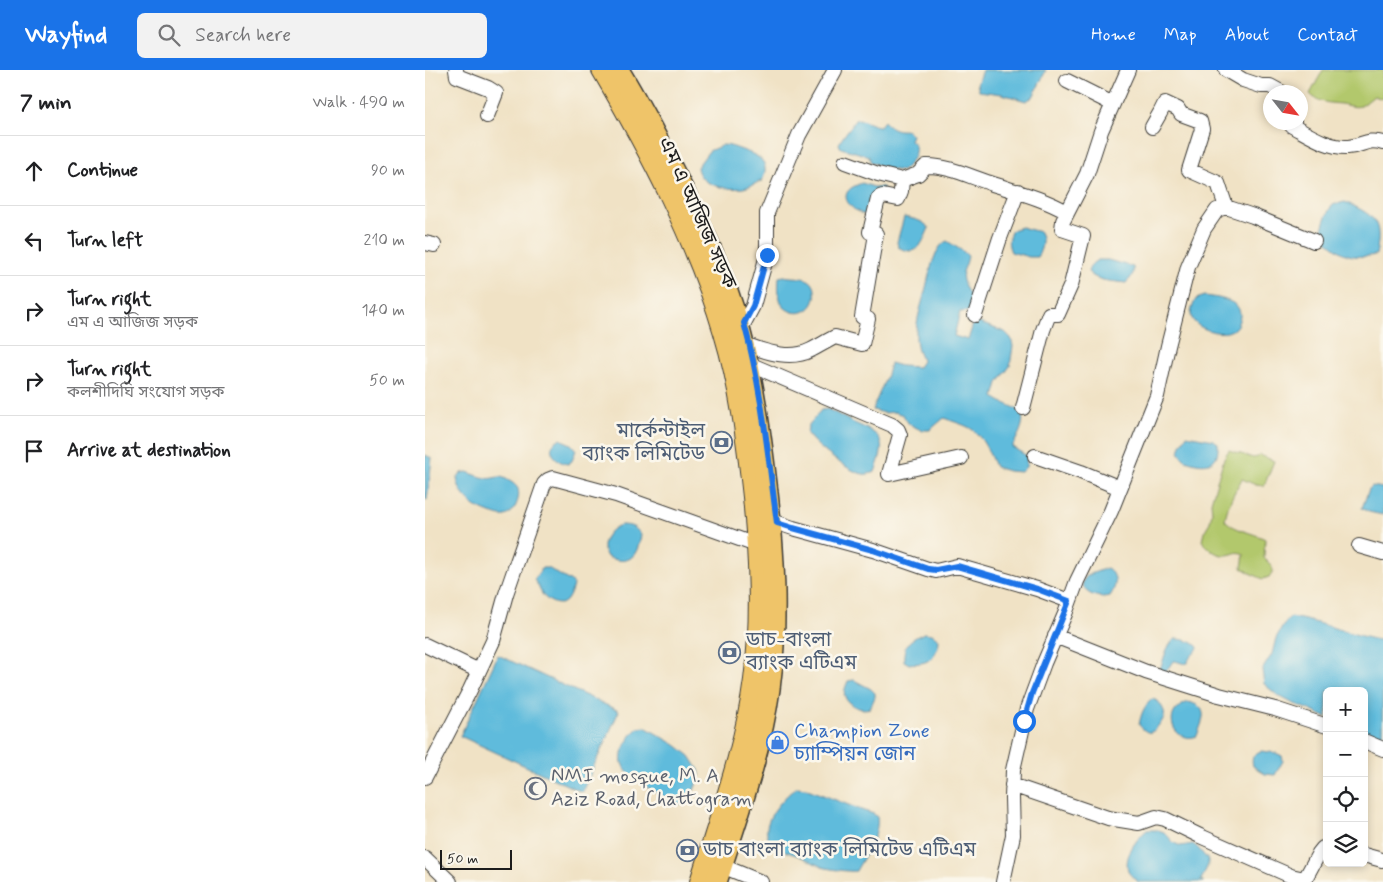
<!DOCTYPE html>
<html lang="en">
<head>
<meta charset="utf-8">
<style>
  body { margin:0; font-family:Mynerve,"Noto Sans Bengali",sans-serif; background:#f2f2f2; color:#202124 }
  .controls { position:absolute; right:15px; bottom:15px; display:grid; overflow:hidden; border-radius:8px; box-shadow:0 2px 8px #0003 }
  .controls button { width:45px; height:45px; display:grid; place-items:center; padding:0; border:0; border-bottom:1px solid #e0e0e0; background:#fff; color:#202124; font:25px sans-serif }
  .compass { position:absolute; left:838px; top:15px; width:45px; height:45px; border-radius:50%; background:#fff; box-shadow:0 2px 8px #0003; rotate:121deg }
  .scale { position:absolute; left:15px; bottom:12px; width:72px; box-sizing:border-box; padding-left:5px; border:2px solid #1c1c1c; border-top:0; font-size:14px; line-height:18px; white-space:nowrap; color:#1c1c1c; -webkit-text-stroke:4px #fbf7ec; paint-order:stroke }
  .stop { position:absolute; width:15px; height:15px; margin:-11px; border:4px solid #1a73e8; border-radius:50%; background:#fff }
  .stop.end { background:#1a73e8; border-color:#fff; box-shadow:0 1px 5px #0008 }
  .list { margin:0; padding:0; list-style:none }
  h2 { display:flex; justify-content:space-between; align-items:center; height:65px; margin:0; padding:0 20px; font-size:21px }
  h2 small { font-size:16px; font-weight:400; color:#757577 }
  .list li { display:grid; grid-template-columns:32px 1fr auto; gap:15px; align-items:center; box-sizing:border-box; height:70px; padding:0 20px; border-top:1px solid #e0e0e0 }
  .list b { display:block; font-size:19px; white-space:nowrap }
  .list p { margin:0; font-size:16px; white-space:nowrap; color:#757577 }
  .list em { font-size:16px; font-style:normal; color:#757577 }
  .icon { flex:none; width:28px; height:28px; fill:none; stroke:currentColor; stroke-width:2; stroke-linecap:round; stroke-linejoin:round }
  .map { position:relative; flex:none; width:958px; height:812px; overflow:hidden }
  header { display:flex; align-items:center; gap:30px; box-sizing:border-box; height:70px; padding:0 25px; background:#1a73e8; color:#fff }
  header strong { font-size:24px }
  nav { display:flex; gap:28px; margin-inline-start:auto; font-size:18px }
  .search { width:350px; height:45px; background:#f2f2f2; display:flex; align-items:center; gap:12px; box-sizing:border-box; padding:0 18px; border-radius:8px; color:#757577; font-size:19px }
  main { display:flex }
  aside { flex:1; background:#fff }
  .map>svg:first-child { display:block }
  .green { fill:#b2c86c; stroke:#677244 }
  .water { fill:#5ebbdc; stroke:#3d6c7c }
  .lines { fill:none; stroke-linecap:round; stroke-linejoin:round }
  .minor-casing { stroke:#3c3a35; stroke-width:16 }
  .major-casing { stroke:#3c3a35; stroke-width:20 }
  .highway-casing { stroke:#3c3a35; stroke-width:24 }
  .minor { stroke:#fff; stroke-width:14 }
  .major { stroke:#efc469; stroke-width:18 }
  .highway { stroke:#efc469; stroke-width:21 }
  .route { stroke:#1a73e8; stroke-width:6 }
  .labels { text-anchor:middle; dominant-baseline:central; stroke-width:5; stroke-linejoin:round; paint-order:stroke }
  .street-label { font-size:20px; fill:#1c1c1c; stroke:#fbf7ec }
  .service-label { font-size:20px; fill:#4e5e75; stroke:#fbf7ec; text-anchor:start }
  .shop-label { font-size:20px; fill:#366cbe; stroke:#fbf7ec; text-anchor:start }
  .worship-label { font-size:20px; fill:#5b616d; stroke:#fbf7ec; text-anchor:start }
</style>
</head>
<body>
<header>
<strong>Wayfind</strong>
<div class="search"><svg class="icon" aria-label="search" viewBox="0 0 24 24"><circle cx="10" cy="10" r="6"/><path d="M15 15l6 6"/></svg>Search here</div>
<nav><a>Home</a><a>Map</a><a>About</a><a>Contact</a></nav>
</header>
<main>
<aside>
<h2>7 min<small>Walk · 490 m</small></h2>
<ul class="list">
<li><svg class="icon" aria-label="ahead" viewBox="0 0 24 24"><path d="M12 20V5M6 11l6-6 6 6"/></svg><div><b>Continue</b></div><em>90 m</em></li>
<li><svg class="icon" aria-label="left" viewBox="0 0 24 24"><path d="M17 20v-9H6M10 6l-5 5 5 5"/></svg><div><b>Turn left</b></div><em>210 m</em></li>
<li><svg class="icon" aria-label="right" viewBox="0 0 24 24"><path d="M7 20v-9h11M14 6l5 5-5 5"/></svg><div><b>Turn right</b><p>এম এ আজিজ সড়ক</p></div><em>140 m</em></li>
<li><svg class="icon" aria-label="right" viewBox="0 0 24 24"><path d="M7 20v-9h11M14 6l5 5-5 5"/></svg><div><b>Turn right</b><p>কলশীদিঘি সংযোগ সড়ক</p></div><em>50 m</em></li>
<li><svg class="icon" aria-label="arrive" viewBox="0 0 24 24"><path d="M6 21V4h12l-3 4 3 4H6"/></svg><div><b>Arrive at destination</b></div></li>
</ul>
</aside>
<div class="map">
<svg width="958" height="812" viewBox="0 0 958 812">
  <rect width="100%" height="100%" fill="#fbf7ec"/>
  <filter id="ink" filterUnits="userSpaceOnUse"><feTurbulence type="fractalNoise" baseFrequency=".02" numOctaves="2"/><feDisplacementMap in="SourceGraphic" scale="10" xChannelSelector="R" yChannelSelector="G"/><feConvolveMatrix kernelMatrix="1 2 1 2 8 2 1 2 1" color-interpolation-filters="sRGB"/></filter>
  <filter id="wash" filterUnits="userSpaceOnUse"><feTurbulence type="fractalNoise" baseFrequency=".0096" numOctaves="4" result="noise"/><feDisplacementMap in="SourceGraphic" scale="20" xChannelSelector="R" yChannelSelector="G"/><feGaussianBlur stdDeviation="1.12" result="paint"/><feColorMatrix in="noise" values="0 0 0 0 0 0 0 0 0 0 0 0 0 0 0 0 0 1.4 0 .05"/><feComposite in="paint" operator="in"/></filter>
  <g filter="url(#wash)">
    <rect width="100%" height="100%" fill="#f0e2c5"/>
    <path class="green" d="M 898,0 L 958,0 L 958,29 L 949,26 C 945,29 940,34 936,36 C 929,38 922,35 916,34 C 905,33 893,33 885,24 Z
      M 804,380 L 828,388 L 833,387 L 835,385 L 849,391 L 839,416 L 831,415 L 817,409 C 809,422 802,436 800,450 C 810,461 827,462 840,469 L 839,488 L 846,495 L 848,501 L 844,507 L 838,509 L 827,504 L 817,498 L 819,484 C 814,482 812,482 807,484 C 792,488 786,480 777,471 L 779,462 L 785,452 L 787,442 L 786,432 L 799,388 Z"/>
    <path class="water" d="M 557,0 L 621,0 L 608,27 L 601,31 L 577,24 L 554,21 L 552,14 Z
      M 434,49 C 441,51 448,56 455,56 L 459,51 C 465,58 472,61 481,60 L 487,65 L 485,70 C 497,78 486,94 477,101 L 463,99 L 446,92 L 444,86 L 416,78 L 414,74 C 418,65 425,59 430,50 Z
      M 298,75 C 305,75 311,78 317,80 C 334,86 346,91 337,111 C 330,113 325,117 318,118 C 302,120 274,116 272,97 L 284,81 Z
      M 437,113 L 452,118 L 455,117 L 458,117 L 459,120 L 443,145 C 434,145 415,132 423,121 C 426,117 432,115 437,113 Z
      M 920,132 C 949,145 958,150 951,185 C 940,187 924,188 915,181 C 908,177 903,171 896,167 C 897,155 901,145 907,135 Z
      M 479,147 C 488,149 498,150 504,158 C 497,174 492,188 473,177 L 472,172 Z
      M 596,157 L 615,162 C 619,171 617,179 612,187 L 604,187 L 586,182 C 582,173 583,168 587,160 Z
      M 522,171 L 539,182 L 543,186 C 542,193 540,196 538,202 C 535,211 544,225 550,231 L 547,241 L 535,242 L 529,266 L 543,270 L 549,251 L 580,262 L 586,268 L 588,276 L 585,296 L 573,313 L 569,327 C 576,333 583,334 590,338 C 606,345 593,366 587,377 L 602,386 L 601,397 L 596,402 L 583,401 L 570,397 C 565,384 557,365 545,358 C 538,354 526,351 519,348 L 505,360 L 496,360 L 484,354 L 478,345 L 470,342 L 459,343 L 448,340 C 453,323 462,310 465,293 L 476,296 L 493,297 L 497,291 C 496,286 492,281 492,276 C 488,258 496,238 500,221 C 504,208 508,177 522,171 Z
      M 673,190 L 683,190 L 708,197 C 709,205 706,208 701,213 C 688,211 672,212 663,202 C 665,195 667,193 673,190 Z
      M 359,206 C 367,208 378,206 385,211 C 388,213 390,217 390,221 C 393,239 373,250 359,237 C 353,231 353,215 354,207 Z
      M 780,226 C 795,228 823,231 813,253 C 812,256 809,260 805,261 C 795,266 766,258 766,244 C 766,239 769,233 771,229 Z
      M 403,339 C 411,343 419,348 427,352 C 457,365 463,368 450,402 C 446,403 442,405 438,404 C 422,401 392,377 382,364 L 383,356 L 396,340 Z
      M 762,365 L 788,370 L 793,373 C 794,389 788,396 771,393 C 767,392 762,391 759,389 C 757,387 756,384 754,382 L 756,375 Z
      M 135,369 L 146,374 L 151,380 L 147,391 L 143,394 C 130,393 118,376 135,369 Z
      M 0,385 L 7,388 L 2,430 L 0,429 Z
      M 42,402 C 48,404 55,407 61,408 C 67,410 73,405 79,408 C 83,410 89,413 92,417 C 97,425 90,444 80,446 C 75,447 70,444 65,443 C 49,438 34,426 32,408 L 36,403 Z
      M 947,416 L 958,418 L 958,445 L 944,442 L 937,438 L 944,419 Z
      M 196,455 C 206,455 211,457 216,465 C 212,487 205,496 182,487 C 181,484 179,482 178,479 C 177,468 187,457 196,455 Z
      M 117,498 L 123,498 L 148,513 C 148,518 145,526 141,531 C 134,538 122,531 117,524 C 114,519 113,514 109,510 Z
      M 682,498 C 693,505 692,516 685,526 C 675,529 659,525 657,513 C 657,512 662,506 662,506 C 665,504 679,499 682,498 Z
      M 865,547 C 897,552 926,565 958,571 L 957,669 L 939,665 L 939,621 L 902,621 L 902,648 L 883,639 L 867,633 L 852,625 L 839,614 L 837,600 L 847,584 L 851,568 L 858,556 Z
      M 499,563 L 507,564 L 514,569 C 514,580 507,592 496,593 C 491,594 488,593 484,594 L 479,591 C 478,573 485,570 499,563 Z
      M 750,569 C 757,569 768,571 773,577 C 771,584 763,586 763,593 C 758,595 754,591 748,591 L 740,603 L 735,599 C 739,590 741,575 750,569 Z
      M 73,585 L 194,641 L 157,722 L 35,666 Z
      M 429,610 L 446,619 L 450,623 L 450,627 L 445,638 C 436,641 424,636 420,627 C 418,622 421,616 423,611 Z
      M 727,629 L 733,631 C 741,642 742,646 733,656 C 726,665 722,664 714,655 C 716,644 719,636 727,629 Z
      M 764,632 C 786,638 777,651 772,666 C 749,675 734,641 764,632 Z
      M 220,657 L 251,675 L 265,686 L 274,700 L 275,705 L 269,720 L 261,733 C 259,733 256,734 254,734 C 249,734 244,729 240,727 C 227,720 201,707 197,693 C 194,681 205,665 213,658 Z
      M 836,681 L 851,683 L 857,686 L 858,691 L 850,705 L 840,704 L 828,696 C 826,688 828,684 836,681 Z
      M 372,717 L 380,718 L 439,741 L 449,744 L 452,747 C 455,765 439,786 431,801 C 424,802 403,799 397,797 C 392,795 388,792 383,790 C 372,784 357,782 348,774 C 329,758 358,727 372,717 Z
      M 722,760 L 733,760 L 739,762 L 749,773 L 756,776 L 768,774 L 773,778 L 783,790 L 783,795 L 776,810 L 779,812 L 713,812 C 710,809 706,806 704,803 C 697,788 711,769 722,760 Z"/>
  </g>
  <g filter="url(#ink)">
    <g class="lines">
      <defs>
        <path id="minor" d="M 31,0 L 32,6 L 63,18 L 71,23 L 62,46
          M 801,0 L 818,10 L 836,16 L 845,16 L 856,22
          M 642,11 L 688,34
          M 869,52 L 867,56 C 884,65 903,78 923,77 C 938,76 941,68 958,73
          M 727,57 L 735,43 L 740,33 L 753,39 L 756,44 L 775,51 L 777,59 L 764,100 L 793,113 L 801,137
          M 420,92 L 453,104 L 477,110 L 493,104 L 501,96 C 521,95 546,107 565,113 C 592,122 617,128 642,142
          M 0,173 L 9,175
          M 550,245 L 575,168 L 593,121
          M 319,253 L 328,236 L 342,185 L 342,143 L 374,65 L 410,0
          M 325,276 C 344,283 367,290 386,280 C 394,276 402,271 410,267 L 437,274 L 443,249 L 437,247 L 451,164 L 445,162 L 453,129 L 455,127 L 458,126 L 473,129 L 476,121 L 477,110
          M 329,296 L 467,355 L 473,360 L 475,365 L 464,404 L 536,388
          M 598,338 L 618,260 L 624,244 L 633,244 L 646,215 L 658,166 L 637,159 L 638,151 L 662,104 L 676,61 L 703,0
          M 610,386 L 656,402 L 695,418
          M 353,453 L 368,458 L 448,480 L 503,499 L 511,501 L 532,496 L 612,519 L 644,531
          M 934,476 L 958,483
          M 630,566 L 721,602 L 794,625 L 850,639 L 902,656
          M 0,575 L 54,601
          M 939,671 L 958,679
          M 0,707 L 45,620 L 68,571 L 81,524 L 119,414 L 123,410 L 128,408 L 191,425 L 331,475
          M 587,715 L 683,748 L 714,753 L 731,747 L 740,749 L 775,766 L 866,806 L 875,808 L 881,807 L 894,783 L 898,778 L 902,778
          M 939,785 L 957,790
          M 0,788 L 25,812
          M 302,798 L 336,812
          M 578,812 L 588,765 L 587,728 L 588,700 L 602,639 L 619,593 L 640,544 L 652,511 L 686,441 L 732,326 L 743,276 L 763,197 L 779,159 L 792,140 L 801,137 L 828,146 L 889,171"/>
        <path id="major" d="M 176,0 C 224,82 271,171 298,263 C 314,316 321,372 327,427 C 333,488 336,549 328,610 C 319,679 294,746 274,812"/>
        <path id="highway" d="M 193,0 C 213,33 231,67 248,101 C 274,152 299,204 314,259 C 328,310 335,362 341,414 C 349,482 353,550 344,619 C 335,685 311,749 291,812"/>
      </defs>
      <use href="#minor" class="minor-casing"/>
      <use href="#major" class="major-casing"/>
      <use href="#highway" class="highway-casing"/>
      <use href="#minor" class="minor"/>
      <use href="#major" class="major"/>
      <use href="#highway" class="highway"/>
    </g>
  </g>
  <g class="lines" filter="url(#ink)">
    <path class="route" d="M 342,185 L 328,236 L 319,253 C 337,318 343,386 352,453 L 368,458 L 448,480 L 503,499 L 511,500 L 532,496 L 612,519 L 644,531 L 607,623 L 599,651"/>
  </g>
  <defs>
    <symbol id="bank-ring" viewBox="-11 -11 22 22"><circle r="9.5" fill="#fbf7ec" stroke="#5c6f8a" stroke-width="1.5"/><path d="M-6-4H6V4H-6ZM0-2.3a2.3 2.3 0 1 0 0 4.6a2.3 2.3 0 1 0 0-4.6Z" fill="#5c6f8a"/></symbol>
    <symbol id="shop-ring" viewBox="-11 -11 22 22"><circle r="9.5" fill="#fbf7ec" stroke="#3f7fe0" stroke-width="1.5"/><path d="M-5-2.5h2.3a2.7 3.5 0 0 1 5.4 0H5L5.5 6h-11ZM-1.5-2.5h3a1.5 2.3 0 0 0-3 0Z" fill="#3f7fe0"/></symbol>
    <symbol id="mosque-ring" viewBox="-11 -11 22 22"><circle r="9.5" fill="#fbf7ec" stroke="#6b7280" stroke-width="1.5"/><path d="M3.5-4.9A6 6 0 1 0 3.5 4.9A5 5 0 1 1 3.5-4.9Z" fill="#6b7280"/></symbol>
  </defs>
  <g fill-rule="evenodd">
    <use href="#bank-ring" x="284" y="360" width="25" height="25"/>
    <use href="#bank-ring" x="292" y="570" width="25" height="25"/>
    <use href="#shop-ring" x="340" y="660" width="25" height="25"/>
    <use href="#mosque-ring" x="98" y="706" width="25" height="25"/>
    <use href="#bank-ring" x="250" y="768" width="25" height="25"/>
  </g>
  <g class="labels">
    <g class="street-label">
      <text transform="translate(272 143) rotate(66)">এম এ আজিজ সড়ক</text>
    </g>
    <g class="service-label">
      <text x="280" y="361" text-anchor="end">মার্কেন্টাইল<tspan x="280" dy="23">ব্যাংক লিমিটেড</tspan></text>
      <text x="321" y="570">ডাচ-বাংলা<tspan x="321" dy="23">ব্যাংক এটিএম</tspan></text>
      <text x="278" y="780">ডাচ বাংলা ব্যাংক লিমিটেড এটিএম</text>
    </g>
    <g class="shop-label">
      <text x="369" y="661">Champion Zone<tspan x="369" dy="23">চ্যাম্পিয়ন জোন</tspan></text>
    </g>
    <g class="worship-label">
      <text x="126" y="706">NMI mosque, M. A<tspan x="126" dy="23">Aziz Road, Chattogram</tspan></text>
    </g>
  </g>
</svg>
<div class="controls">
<button>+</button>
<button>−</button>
<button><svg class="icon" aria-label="locate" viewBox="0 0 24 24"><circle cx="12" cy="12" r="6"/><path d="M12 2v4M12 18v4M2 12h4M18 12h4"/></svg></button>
<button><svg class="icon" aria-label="layers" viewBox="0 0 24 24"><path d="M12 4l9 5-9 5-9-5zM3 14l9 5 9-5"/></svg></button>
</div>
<svg class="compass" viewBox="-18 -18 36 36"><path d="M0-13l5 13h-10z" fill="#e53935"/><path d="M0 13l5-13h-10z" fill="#757577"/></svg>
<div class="scale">50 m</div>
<div class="stop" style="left:599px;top:651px"></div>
<div class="stop end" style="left:342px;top:185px"></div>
</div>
</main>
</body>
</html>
